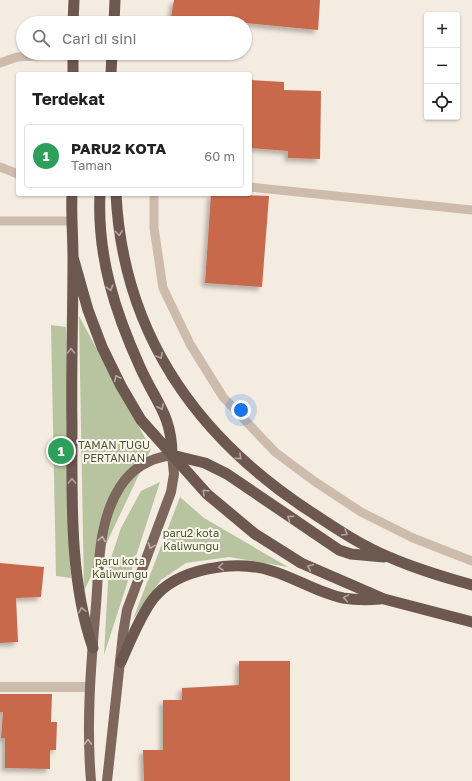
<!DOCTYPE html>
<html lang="id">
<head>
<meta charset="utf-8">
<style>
  body { margin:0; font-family:"Golos Text",sans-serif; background:#f2f2f2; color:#222 }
  .controls { position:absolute; right:12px; top:12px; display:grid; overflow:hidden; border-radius:4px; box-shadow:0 1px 3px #0004 }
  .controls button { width:36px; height:36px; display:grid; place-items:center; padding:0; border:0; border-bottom:1px solid #e0e0e0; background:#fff; color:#222; font:20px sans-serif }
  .you { position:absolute; left:241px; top:410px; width:14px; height:14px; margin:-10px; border:3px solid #fff; border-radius:50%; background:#1a73e8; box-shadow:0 0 0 6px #1a73e833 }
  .badge { display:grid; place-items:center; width:26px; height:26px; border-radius:50%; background:#d93025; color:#fff; font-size:13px; font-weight:700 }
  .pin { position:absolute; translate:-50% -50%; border:2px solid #fff; box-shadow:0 1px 4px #0006 }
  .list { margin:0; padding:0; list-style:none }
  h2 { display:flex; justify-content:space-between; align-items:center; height:52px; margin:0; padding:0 16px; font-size:17px }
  h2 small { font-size:13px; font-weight:400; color:#767676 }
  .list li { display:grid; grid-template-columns:26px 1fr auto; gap:12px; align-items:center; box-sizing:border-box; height:64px; margin:0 8px 8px; padding:0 8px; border:1px solid #e0e0e0; border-radius:4px }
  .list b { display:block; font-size:15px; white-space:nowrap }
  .list p { margin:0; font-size:13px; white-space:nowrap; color:#767676 }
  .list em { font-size:13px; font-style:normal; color:#767676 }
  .icon { flex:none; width:22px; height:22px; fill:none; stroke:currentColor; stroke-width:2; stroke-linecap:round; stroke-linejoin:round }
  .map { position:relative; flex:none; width:472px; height:781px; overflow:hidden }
  .search { position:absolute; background:#fff; box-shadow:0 1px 3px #0004; left:16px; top:16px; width:236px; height:44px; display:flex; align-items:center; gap:10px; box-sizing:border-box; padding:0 14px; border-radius:22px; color:#767676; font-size:15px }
  .panel { position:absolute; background:#fff; box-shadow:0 1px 3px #0004; left:16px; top:72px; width:236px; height:124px; border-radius:4px }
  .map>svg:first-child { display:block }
  .green { fill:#b8c4a0 }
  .building { fill:#c8694b; filter:url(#shadow) }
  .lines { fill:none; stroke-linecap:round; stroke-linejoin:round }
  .service { stroke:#cdbbac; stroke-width:9 }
  .minor { stroke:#cdbbac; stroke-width:10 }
  .primary { stroke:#7d675c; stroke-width:10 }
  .trunk { stroke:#6c584f; stroke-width:11 }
  .oneway { stroke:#b4a69e }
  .oneway2 { stroke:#c2b5ac }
  .labels { text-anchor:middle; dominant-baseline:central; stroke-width:4; stroke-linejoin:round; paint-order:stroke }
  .park-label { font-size:11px; fill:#4a5a2e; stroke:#fbf5ee }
</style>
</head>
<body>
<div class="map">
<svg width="472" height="781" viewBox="0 0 472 781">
  <defs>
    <filter id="shadow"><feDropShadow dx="-3.5" dy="3.5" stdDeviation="2" flood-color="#0004"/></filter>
  </defs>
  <rect width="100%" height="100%" fill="#f4ebe1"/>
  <path class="green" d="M 79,316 L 151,449 L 84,591 Z
    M 51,325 L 66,327 L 71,578 L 56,576 Z
    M 160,482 L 104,655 L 109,564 L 121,528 L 141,491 Z
    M 180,497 L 204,518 L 288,567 L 229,557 L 186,563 L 161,580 L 133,619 Z"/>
  <path class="building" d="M 174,0 L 320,0 L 318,30 L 245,23 L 170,23 Z
    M 250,80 L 284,82 L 284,90 L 321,91 L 320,159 L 288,158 L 288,151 L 250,148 Z
    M 211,194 L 269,196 L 262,287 L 205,283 Z
    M 0,563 L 44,567 L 41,597 L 16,598 L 18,642 L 0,643 Z
    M 239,661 L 290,661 L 290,781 L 144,781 L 143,750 L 163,750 L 163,700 L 182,700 L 182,688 L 239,685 Z
    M 0,694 L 52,694 L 51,722 L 57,722 L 56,750 L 50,750 L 50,769 L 5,768 L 5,738 L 1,738 L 3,712 L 0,712 Z"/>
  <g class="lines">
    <path class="service" d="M 0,63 L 17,57 L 73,54
      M 0,167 L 18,174
      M 250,187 L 472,210
      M 154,194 L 154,228 L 163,288 L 190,344 L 223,397 L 275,452 L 314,481 L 361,512 L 413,538 L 472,561
      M 0,221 L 71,221"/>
    <path class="minor" d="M 0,687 L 89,687"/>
    <path class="primary" d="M 91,781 C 86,722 91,664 96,605 C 99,566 98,521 120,487 C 132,468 150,458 172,455 L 174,474 L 171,492 L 127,610 L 123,634 L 107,781"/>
    <path class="trunk" d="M 73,23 L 74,0
      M 114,23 L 115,0
      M 73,74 L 73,53
      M 111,74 L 112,53
      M 72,194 C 71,215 73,236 73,258 C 73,313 71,369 72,425 C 72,496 69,580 93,648
      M 100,194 C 97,256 115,312 140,367 C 155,401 172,415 172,455
      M 116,194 C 123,333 196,437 311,512 C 335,528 362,546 389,557 C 416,569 444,577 472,585
      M 73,257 L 88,310 L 102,347 L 121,386 L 141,420 L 207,494 L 255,534 L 301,563 L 384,599 L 472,622
      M 172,455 L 205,463 L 227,474 L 339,550 L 351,554 L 384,557
      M 121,662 C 130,642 140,616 153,599 C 177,568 236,559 272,571 C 296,578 318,593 343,598 C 355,600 368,600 380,599"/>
  </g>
  <defs><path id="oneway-chevron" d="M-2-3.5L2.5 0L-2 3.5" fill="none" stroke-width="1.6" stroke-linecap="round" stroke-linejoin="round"/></defs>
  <g class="oneway">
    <use href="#oneway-chevron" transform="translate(119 233) rotate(84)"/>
    <use href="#oneway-chevron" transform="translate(110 288) rotate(74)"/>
    <use href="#oneway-chevron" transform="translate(71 351) rotate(-90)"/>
    <use href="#oneway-chevron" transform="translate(160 356) rotate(62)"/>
    <use href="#oneway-chevron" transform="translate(117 378) rotate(-116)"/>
    <use href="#oneway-chevron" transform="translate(161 407) rotate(65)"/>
    <use href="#oneway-chevron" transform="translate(239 457) rotate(42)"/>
    <use href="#oneway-chevron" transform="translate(72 481) rotate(-90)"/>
    <use href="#oneway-chevron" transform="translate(205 492) rotate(-136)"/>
    <use href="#oneway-chevron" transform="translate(290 518) rotate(-144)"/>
    <use href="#oneway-chevron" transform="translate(345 533) rotate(30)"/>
    <use href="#oneway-chevron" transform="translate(221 567) rotate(175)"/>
    <use href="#oneway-chevron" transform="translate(310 567) rotate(-155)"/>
    <use href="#oneway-chevron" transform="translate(346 598) rotate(-170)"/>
    <use href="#oneway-chevron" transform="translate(82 610) rotate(-102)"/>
  </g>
  <g class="oneway2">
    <use href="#oneway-chevron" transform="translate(102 539) rotate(-81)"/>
    <use href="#oneway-chevron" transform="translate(151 546) rotate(111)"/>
    <use href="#oneway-chevron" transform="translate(88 742) rotate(-89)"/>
  </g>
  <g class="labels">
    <g class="park-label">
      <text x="114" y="444">TAMAN TUGU<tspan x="114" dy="13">PERTANIAN</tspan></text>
      <text x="191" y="532">paru2 kota<tspan x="191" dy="13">Kaliwungu</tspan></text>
      <text x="120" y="560">paru kota<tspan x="120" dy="13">Kaliwungu</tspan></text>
    </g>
  </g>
</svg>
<div class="controls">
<button>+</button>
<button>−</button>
<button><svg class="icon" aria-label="locate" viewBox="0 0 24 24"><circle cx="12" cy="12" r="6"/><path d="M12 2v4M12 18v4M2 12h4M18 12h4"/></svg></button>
</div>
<div class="you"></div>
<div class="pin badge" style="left:61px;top:451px;background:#2e9e5b">1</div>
<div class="search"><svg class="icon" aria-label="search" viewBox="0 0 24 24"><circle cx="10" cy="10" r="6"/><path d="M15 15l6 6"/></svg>Cari di sini</div>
<section class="panel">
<h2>Terdekat<small></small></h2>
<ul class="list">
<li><span class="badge" style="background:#2e9e5b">1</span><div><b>PARU2 KOTA</b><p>Taman</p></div><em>60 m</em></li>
</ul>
</section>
</div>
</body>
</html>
